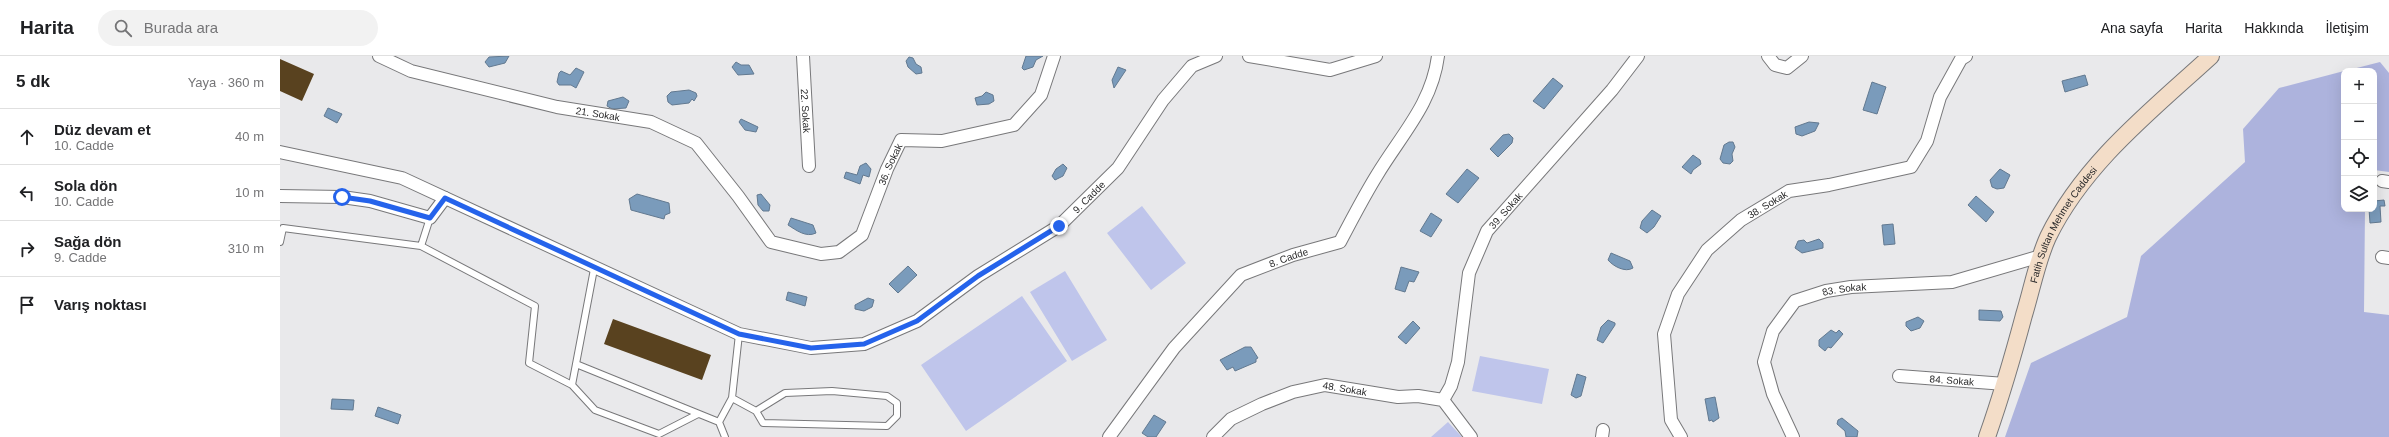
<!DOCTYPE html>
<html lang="tr">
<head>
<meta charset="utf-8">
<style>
  body { margin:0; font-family:Helvetica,sans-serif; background:#f2f2f2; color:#202124 }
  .controls { position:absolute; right:12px; top:12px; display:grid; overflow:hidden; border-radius:8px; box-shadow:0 4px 16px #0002 }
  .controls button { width:36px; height:36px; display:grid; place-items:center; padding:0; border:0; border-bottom:1px solid #e0e0e0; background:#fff; color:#202124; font:20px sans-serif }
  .stop { position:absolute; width:12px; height:12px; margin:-9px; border:3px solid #2563eb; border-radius:50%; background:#fff }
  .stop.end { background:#2563eb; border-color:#fff; box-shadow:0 1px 4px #0008 }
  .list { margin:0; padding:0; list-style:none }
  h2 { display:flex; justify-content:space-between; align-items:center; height:52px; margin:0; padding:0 16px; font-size:17px }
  h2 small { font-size:13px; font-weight:400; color:#757577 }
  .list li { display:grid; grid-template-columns:26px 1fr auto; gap:12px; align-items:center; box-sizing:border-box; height:56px; padding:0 16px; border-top:1px solid #e0e0e0 }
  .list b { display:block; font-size:15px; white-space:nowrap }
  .list p { margin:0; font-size:13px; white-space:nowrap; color:#757577 }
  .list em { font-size:13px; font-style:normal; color:#757577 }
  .icon { flex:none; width:22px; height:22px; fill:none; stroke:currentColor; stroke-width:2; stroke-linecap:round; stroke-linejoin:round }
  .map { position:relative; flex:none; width:2109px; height:381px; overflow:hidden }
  header { display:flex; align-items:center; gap:24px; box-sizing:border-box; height:56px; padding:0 20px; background:#fff; border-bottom:1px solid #e0e0e0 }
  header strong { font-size:19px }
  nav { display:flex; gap:22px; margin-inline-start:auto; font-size:14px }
  .search { width:280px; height:36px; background:#f2f2f2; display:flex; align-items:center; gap:10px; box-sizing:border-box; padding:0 14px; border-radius:22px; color:#757577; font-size:15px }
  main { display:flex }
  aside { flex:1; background:#fff }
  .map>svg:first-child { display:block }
  .green { fill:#bfc5eb }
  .forest { fill:#adb3dd }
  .water { fill:#7a9bbb; stroke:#627990 }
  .building { fill:#59421f }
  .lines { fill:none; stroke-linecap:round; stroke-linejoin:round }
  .lane-casing { stroke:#78787a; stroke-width:8 }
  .street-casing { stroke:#78787a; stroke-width:14 }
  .secondary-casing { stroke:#78787a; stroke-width:18 }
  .lane { stroke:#fff; stroke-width:6 }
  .street { stroke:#fff; stroke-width:12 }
  .secondary { stroke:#f3ddc8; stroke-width:16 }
  .route { stroke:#2563eb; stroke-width:5 }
  .labels { text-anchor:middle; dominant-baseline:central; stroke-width:4; stroke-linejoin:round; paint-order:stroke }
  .street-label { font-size:10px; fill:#29292a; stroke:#e9e9eb }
</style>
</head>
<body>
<header>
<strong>Harita</strong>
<div class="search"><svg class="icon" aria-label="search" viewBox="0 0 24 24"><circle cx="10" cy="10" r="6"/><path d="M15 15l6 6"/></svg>Burada ara</div>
<nav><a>Ana sayfa</a><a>Harita</a><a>Hakkında</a><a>İletişim</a></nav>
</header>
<main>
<aside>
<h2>5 dk<small>Yaya · 360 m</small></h2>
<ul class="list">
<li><svg class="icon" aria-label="ahead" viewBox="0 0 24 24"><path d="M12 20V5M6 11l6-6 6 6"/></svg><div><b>Düz devam et</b><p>10. Cadde</p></div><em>40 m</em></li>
<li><svg class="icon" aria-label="left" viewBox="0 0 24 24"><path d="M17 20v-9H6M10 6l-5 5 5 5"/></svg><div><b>Sola dön</b><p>10. Cadde</p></div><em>10 m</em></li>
<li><svg class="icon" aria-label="right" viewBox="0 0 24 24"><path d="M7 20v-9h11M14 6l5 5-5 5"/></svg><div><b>Sağa dön</b><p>9. Cadde</p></div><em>310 m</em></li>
<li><svg class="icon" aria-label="arrive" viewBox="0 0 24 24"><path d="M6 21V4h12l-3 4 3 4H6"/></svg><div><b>Varış noktası</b></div></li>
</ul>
</aside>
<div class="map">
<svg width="2109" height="381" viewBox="0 0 2109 381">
  <rect width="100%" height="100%" fill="#e9e9eb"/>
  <path class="green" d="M 862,150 L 906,207 L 871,234 L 827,177 Z
    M 785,215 L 827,284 L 792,305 L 750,236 Z
    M 742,240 L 787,305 L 686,375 L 641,309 Z
    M 1200,300 L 1269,313 L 1262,348 L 1192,335 Z
    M 1168,366 L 1182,381 L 1151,381 Z"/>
  <path class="forest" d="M 2100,6 L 2109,17 L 2109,116 L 2094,114 L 2094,15 L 2065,15 Z
    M 2064,15 L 2064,153 L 2085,153 L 2084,256 L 2109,259 L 2109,381 L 1725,381 L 1751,307 L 1847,261 L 1861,200 L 1965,106 L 1963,73 L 1999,32 Z"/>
  <path class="water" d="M 229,0 L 225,7 L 209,11 L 205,6 L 209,1 Z
    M 746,0 L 763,0 L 756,4 L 753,11 L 744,14 L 742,12 Z
    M 629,1 L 633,2 L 636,8 L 641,11 L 642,17 L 636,18 L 628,11 L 626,5 Z
    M 456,6 L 461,9 L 469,9 L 474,18 L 458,19 L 452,11 Z
    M 838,11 L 846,14 L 834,32 L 832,24 Z
    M 296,12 L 304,16 L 296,32 L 291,29 L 279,29 L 277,26 L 279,17 L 281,15 L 290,19 Z
    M 1805,19 L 1808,29 L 1785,36 L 1782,25 Z
    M 1273,22 L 1283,30 L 1264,53 L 1253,45 Z
    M 1592,26 L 1606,31 L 1597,58 L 1583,54 Z
    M 409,34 L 416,37 L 417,40 L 414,45 L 412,43 L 409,47 L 392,49 L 388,46 L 387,40 L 391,36 Z
    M 706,36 L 713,39 L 714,45 L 709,48 L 697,49 L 695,42 L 702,40 Z
    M 343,41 L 349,45 L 346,52 L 332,53 L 327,50 L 328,45 Z
    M 48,52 L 62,58 L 57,67 L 44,60 Z
    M 461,63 L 478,71 L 476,76 L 465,74 L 459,66 Z
    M 1529,66 L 1539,67 L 1535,75 L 1522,80 L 1516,78 L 1515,71 Z
    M 1229,78 L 1233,82 L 1232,87 L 1218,101 L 1210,93 L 1223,79 Z
    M 1449,86 L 1453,86 L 1455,91 L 1452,98 L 1453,105 L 1450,108 L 1443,107 L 1440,103 L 1444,89 Z
    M 1413,99 L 1420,104 L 1421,108 L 1413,114 L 1411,118 L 1402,111 Z
    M 586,107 L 591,113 L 589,121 L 583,119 L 580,128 L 564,122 L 566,116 L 577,119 L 580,110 Z
    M 783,108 L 787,112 L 783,120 L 775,124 L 772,120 L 776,113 Z
    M 1187,113 L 1199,122 L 1178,147 L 1166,138 Z
    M 1720,113 L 1730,119 L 1724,132 L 1717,133 L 1712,131 L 1710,124 Z
    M 357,138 L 389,147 L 390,157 L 385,159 L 384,163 L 351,154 L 349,143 Z
    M 481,138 L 490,149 L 489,155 L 483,155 L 478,149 L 477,139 Z
    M 1696,140 L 1714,156 L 1706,166 L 1688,149 Z
    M 2104,144 L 2105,150 L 2100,150 L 2101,166 L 2090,167 L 2089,153 L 2094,153 L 2094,145 Z
    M 1372,154 L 1381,160 L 1374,171 L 1367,177 L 1360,172 L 1362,165 Z
    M 1151,157 L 1162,164 L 1151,181 L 1140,175 Z
    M 511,162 L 533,169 L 536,177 C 526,182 516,174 508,169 Z
    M 1613,168 L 1615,188 L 1604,189 L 1602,169 Z
    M 1539,183 L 1543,187 L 1543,192 L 1522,197 L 1515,192 L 1518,185 L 1524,184 L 1527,187 Z
    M 1331,197 L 1350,205 L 1353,212 C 1345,217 1333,210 1328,204 Z
    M 628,210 L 637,219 L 618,237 L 609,228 Z
    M 1121,211 L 1139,216 L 1134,226 L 1129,225 L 1125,236 L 1115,233 Z
    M 508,236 L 527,241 L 525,250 L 506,244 Z
    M 588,242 L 594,244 L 592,251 L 584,255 L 575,253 L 575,249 Z
    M 1699,254 L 1721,255 L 1723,261 L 1720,265 L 1699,264 Z
    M 1638,261 L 1644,265 L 1640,272 L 1631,275 L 1626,270 L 1626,266 Z
    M 1328,264 L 1335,267 L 1335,269 L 1323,287 L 1317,284 L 1321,271 Z
    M 1133,265 L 1140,272 L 1126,288 L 1118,281 Z
    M 1551,274 L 1556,277 L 1559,274 L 1563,278 L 1551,292 L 1548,291 L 1545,295 L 1539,290 L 1539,284 Z
    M 965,291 L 971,291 L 978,302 L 976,303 L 976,306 L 955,315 L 953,311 L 947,314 L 940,304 Z
    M 1297,318 L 1306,321 L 1301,340 L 1296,342 L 1291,339 Z
    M 1435,341 L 1439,362 L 1433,366 L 1432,364 L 1429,365 L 1425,343 Z
    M 52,343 L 74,344 L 73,354 L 51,353 Z
    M 98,351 L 121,359 L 118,368 L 95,360 Z
    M 874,359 L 886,366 L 876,381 L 868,381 L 862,377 Z
    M 1562,362 L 1578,375 L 1577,381 L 1566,381 L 1565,375 L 1557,368 L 1558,364 Z"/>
  <path class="building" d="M 0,3 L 34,18 L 22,45 L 0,35 Z
    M 333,263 L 431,299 L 422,324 L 324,288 Z"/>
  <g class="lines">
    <defs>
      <path id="lane" d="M 150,162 L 141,190 L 255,250 L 249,307 L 292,329 L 315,354 L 379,378 L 418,358
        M 0,186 L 3,172 L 141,190
        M 296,308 L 439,366 L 445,381
        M 292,329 L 314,213
        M 552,335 L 607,340 L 617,347 L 617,360 L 607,370 L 483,367 L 476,355 L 505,337 Z
        M 452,342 L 476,355
        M 439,366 L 452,342 L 459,278"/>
      <g id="street">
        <path id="s1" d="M 99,0 L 131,15 L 277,51 L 371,66 L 416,87 L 458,140 L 491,186 L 541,198 L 559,196 L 582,179 L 607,113 L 621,84 L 662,85 L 734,69 L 761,39 L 774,0"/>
        <path id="s2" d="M 523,0 L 529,110"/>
        <path d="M 969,0 L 1050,14 L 1096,0"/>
        <path d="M 1488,0 L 1495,9 L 1507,12 L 1522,0"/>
        <path id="s3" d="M 0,96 L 122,122 L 459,278 L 531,292 L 584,288 L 637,265 L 698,220 L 779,170 L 838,112 L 883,44 L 912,10 L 936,0"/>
        <path d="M 2102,125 L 2109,126"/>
        <path d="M 0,140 L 62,141 L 90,145 L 150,162 L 165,142"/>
        <path d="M 2102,201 L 2109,202"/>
        <path id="s4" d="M 1619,320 L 1725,328"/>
        <path id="s5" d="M 1163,344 L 1171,330 L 1178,306 L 1189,217 L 1207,175 L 1332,34 L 1358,0"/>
        <path id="s6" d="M 829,381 L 894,292 L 961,219 L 1013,199 L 1060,186 C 1072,163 1084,140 1097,119 C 1121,79 1152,48 1158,0"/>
        <path id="s7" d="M 933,381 L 951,363 L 982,348 L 1013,336 L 1045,329 L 1118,341 L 1138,340 L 1163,344 L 1191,381"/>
        <path d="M 1322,381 L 1323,374"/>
        <path id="s8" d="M 1401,381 L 1391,364 L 1384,278 L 1398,238 L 1427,194 L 1461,164 L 1509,135 L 1549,129 L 1631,111 L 1647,85 L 1660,41 L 1681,3 L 1686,0"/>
        <path id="s9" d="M 1513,381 L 1493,338 L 1484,306 L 1493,275 L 1515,245 L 1546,235 L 1571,231 L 1672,226 L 1761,200"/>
      </g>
      <g id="secondary">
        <path id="s10" d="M 1707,381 C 1721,341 1733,300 1744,259 C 1752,233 1757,205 1768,181 C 1804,107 1872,54 1931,0"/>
      </g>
    </defs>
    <use href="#lane" class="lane-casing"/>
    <use href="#street" class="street-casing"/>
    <use href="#secondary" class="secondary-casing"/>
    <use href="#lane" class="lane"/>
    <use href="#street" class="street"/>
    <use href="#secondary" class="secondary"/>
  </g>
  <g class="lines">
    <path class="route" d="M 62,141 L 90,145 L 150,162 L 165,142 L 459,278 L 531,292 L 584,288 L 637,265 L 698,220 L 779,170"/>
  </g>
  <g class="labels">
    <g class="street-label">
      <text stroke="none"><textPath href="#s2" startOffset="55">22. Sokak</textPath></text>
      <text stroke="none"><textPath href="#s1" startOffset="227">21. Sokak</textPath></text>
      <text stroke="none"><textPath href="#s1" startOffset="629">36. Sokak</textPath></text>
      <text stroke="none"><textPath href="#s3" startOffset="893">9. Cadde</textPath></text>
      <text stroke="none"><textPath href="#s8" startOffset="277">38. Sokak</textPath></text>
      <text stroke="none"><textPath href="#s5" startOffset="204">39. Sokak</textPath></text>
      <text stroke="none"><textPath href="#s10" startOffset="227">Fatih Sultan Mehmet Caddesi</textPath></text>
      <text stroke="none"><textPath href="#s6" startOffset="260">8. Cadde</textPath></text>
      <text stroke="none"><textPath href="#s9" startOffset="201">83. Sokak</textPath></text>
      <text stroke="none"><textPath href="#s4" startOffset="53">84. Sokak</textPath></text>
      <text stroke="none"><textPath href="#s7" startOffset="146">48. Sokak</textPath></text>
    </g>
  </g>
</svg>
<div class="controls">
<button>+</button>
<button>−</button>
<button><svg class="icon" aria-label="locate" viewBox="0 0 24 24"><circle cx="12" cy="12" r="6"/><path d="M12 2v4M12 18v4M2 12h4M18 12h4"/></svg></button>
<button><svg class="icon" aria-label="layers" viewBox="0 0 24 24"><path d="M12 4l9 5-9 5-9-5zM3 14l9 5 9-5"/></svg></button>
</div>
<div class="stop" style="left:62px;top:141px"></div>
<div class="stop end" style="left:779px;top:170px"></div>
</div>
</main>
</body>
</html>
